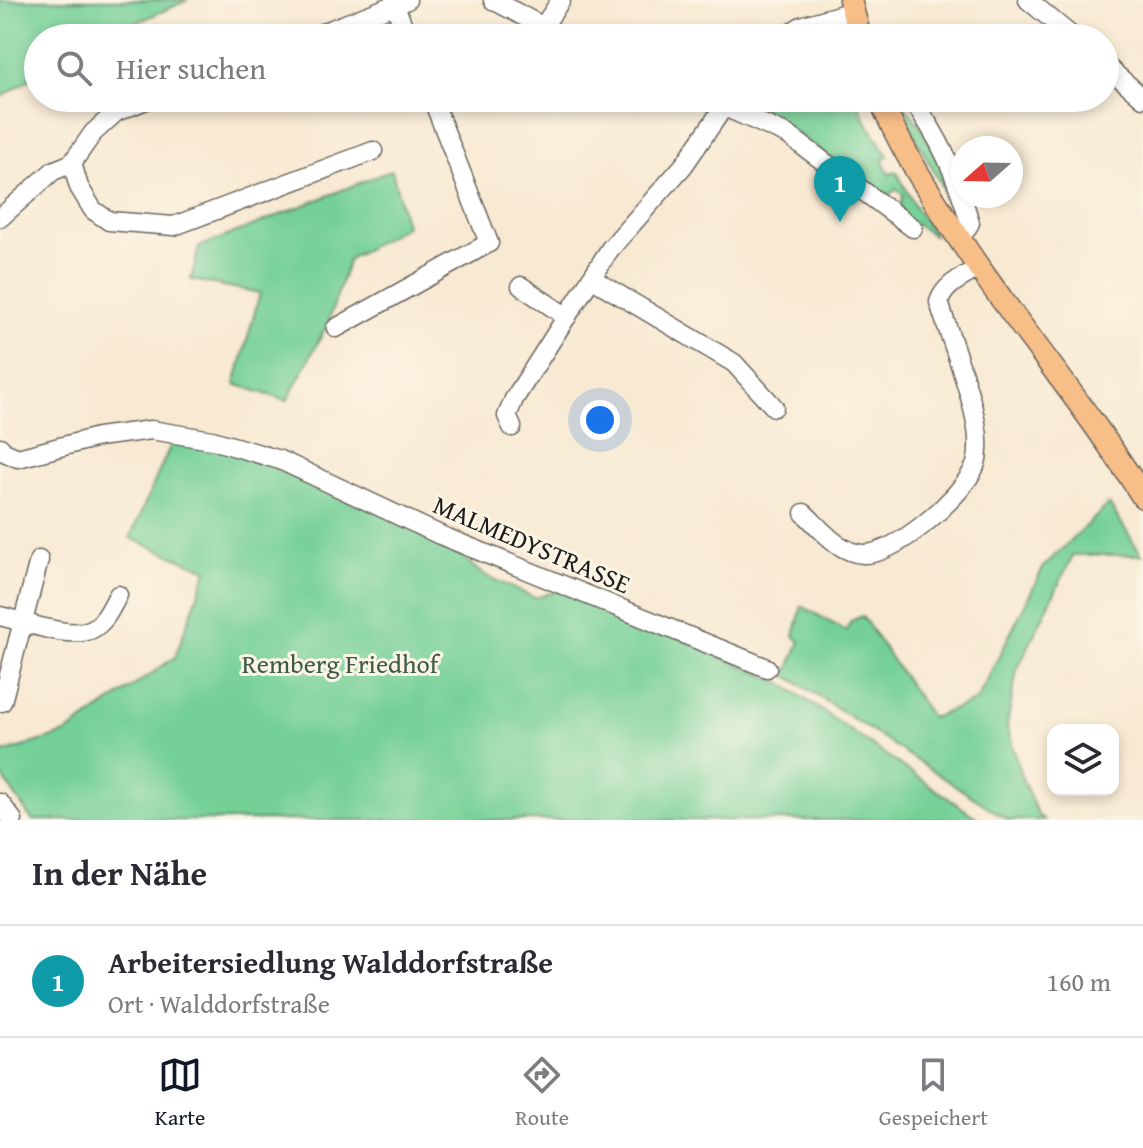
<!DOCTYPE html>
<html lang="de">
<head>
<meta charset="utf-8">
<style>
  body { margin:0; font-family:"Gentium Book Plus",serif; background:#f7f7f7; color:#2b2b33 }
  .controls { position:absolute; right:24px; bottom:24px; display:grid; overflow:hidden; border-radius:16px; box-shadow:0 4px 12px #0003 }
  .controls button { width:72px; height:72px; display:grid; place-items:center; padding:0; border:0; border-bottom:2px solid #e1e1e2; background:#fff; color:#2b2b33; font:40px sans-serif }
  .compass { position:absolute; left:951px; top:136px; width:72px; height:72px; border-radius:50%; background:#fff; box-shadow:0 4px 12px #0003; rotate:250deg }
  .you { position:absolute; left:600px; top:420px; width:28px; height:28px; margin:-20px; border:6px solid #fff; border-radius:50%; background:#1a73e8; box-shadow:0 0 0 12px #1a73e833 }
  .badge { display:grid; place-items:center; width:52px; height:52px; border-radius:50%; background:#111827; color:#fff; font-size:26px; font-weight:700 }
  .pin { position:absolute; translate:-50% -66px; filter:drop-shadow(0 2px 4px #0008) }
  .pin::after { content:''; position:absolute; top:42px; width:28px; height:24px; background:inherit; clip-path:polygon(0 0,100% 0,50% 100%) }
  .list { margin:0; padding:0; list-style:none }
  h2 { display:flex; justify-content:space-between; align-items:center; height:104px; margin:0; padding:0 32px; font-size:34px }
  h2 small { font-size:26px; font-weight:400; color:#7c7c81 }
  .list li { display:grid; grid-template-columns:52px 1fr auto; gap:24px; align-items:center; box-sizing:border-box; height:112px; padding:0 32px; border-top:2px solid #e1e1e2 }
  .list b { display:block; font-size:30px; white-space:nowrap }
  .list p { margin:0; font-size:26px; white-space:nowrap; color:#7c7c81 }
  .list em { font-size:26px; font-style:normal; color:#7c7c81 }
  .icon { flex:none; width:44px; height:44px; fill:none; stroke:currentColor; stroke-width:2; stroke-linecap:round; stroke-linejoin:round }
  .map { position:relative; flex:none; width:1143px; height:820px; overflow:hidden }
  .search { position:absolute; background:#fff; box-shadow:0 4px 12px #0003; left:24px; right:24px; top:24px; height:88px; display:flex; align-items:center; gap:20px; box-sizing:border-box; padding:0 28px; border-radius:44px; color:#7c7c81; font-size:30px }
  .sheet { height:216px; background:#fff }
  nav { display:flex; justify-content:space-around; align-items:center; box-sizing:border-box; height:112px; border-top:2px solid #e1e1e2; background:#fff; font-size:22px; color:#7c7c81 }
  nav a { display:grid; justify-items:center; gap:4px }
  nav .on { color:#111827 }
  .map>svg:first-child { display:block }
  .green { fill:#75d097; stroke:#48765a; stroke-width:2 }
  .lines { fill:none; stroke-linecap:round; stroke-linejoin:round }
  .minor-casing { stroke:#69645c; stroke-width:21 }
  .major-casing { stroke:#69645c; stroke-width:25 }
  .minor { stroke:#fff; stroke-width:18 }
  .major { stroke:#f7be88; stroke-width:22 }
  .labels { text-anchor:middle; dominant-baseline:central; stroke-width:6; stroke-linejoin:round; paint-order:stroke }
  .street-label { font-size:26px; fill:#1c1c1c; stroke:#fcf5e5 }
  .park-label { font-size:26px; fill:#3b5b47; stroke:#fcf5e5 }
</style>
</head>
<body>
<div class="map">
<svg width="1143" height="820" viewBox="0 0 1143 820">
  <rect width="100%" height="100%" fill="#fcf5e5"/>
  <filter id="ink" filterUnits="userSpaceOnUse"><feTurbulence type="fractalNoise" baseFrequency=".0125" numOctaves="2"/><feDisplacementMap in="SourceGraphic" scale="16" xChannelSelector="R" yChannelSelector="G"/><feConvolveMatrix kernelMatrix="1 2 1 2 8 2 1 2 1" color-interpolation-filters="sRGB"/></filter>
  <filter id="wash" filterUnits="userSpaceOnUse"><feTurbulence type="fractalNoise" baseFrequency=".006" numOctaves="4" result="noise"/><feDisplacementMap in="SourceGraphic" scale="32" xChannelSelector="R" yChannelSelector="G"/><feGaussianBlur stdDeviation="1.8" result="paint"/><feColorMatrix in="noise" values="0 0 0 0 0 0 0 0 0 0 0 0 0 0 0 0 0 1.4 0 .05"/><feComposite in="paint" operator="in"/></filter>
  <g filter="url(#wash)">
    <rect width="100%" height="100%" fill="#f8e9d2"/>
    <path class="green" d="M 0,0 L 188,0 L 102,38 L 38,38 L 38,74 L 0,98 Z
      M 748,98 L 856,98 L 866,121 L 888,156 L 882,159 L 889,174 L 897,172 L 915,207 L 935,236 L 898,214 L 903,195 L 896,189 L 886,198 Z
      M 899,98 C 918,121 952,171 950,202 L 918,142 Z
      M 392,170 L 406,226 L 349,259 L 328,323 L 287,401 L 235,384 L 260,293 L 191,280 L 199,247 Z
      M 175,435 L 212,441 L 440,537 L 482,574 L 535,598 L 565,588 L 780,682 L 980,820 L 32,820 L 0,773 L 0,754 L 66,733 L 175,657 L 207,570 L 130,538 Z
      M 1109,504 L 1142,555 L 1073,555 L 1017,670 L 1007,725 L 1021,776 L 1038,815 L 1045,820 L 1008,820 L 786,675 L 800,642 L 794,636 L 802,606 L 846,631 L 851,621 L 862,616 L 932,718 L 977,700 L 1044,566 Z"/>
  </g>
  <g filter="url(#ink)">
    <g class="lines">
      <defs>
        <path id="minor" d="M 493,0 L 564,38
          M 1028,0 L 1074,38
          M 395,6 L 408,38
          M 543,27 L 561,0
          M 309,38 L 407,0
          M 783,38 L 801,26 L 853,11
          M 1105,65 L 1143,98
          M 704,98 L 788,135 L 913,228
          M 910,98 C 940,136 957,177 970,223 L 959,240
          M 72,163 L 79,187 L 93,210 L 109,221 L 174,226 L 373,151
          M 0,218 L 53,171 L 72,163 L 93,133 L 116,112 L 151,98
          M 591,278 L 734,363 L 774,407
          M 521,286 L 567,317
          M 336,328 L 489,243 L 432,98
          M 512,427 L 507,416 L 514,399 L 610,249 L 684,165 L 730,98
          M 0,447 L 4,452 L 18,458 L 98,437 L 151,430 L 212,440 L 280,460 L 440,535 L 767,668
          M 804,513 C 820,528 839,553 863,554 C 896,555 957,500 972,472 C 976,466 978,456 978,449 C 981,414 950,339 939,302 C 945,284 962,278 978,268
          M 0,616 C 22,621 72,640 92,629 C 105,623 112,606 118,595
          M 2,702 L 39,560
          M 0,803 L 13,820"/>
        <path id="major" d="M 850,0 L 860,38
          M 880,98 C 894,134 914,168 935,201 C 998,304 1079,394 1143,497"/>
      </defs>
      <use href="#minor" class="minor-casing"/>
      <use href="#major" class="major-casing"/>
      <use href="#minor" class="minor"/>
      <use href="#major" class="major"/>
    </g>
  </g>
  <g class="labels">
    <g class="street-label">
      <text transform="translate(532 544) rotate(23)">MALMEDYSTRASSE</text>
    </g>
    <g class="park-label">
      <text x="340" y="663">Remberg Friedhof</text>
    </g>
  </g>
</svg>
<div class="controls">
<button><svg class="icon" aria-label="layers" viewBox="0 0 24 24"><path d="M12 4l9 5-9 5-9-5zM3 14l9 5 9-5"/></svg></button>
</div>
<svg class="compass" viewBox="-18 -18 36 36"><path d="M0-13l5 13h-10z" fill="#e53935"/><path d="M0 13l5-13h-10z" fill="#7c7c81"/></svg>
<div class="you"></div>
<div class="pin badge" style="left:840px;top:222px;background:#0f9aa8">1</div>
<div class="search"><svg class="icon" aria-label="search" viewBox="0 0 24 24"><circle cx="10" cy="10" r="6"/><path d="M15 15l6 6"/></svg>Hier suchen</div>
</div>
<section class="sheet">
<h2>In der Nähe<small></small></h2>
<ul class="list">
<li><span class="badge" style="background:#0f9aa8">1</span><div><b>Arbeitersiedlung Walddorfstraße</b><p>Ort · Walddorfstraße</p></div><em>160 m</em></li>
</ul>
</section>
<nav>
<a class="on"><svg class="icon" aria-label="map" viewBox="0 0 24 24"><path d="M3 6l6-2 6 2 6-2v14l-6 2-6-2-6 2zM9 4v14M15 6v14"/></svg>Karte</a>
<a><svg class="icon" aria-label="directions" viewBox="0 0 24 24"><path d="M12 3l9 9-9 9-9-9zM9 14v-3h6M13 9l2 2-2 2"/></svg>Route</a>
<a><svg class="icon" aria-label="saved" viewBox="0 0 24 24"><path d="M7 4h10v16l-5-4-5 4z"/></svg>Gespeichert</a>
</nav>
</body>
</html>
